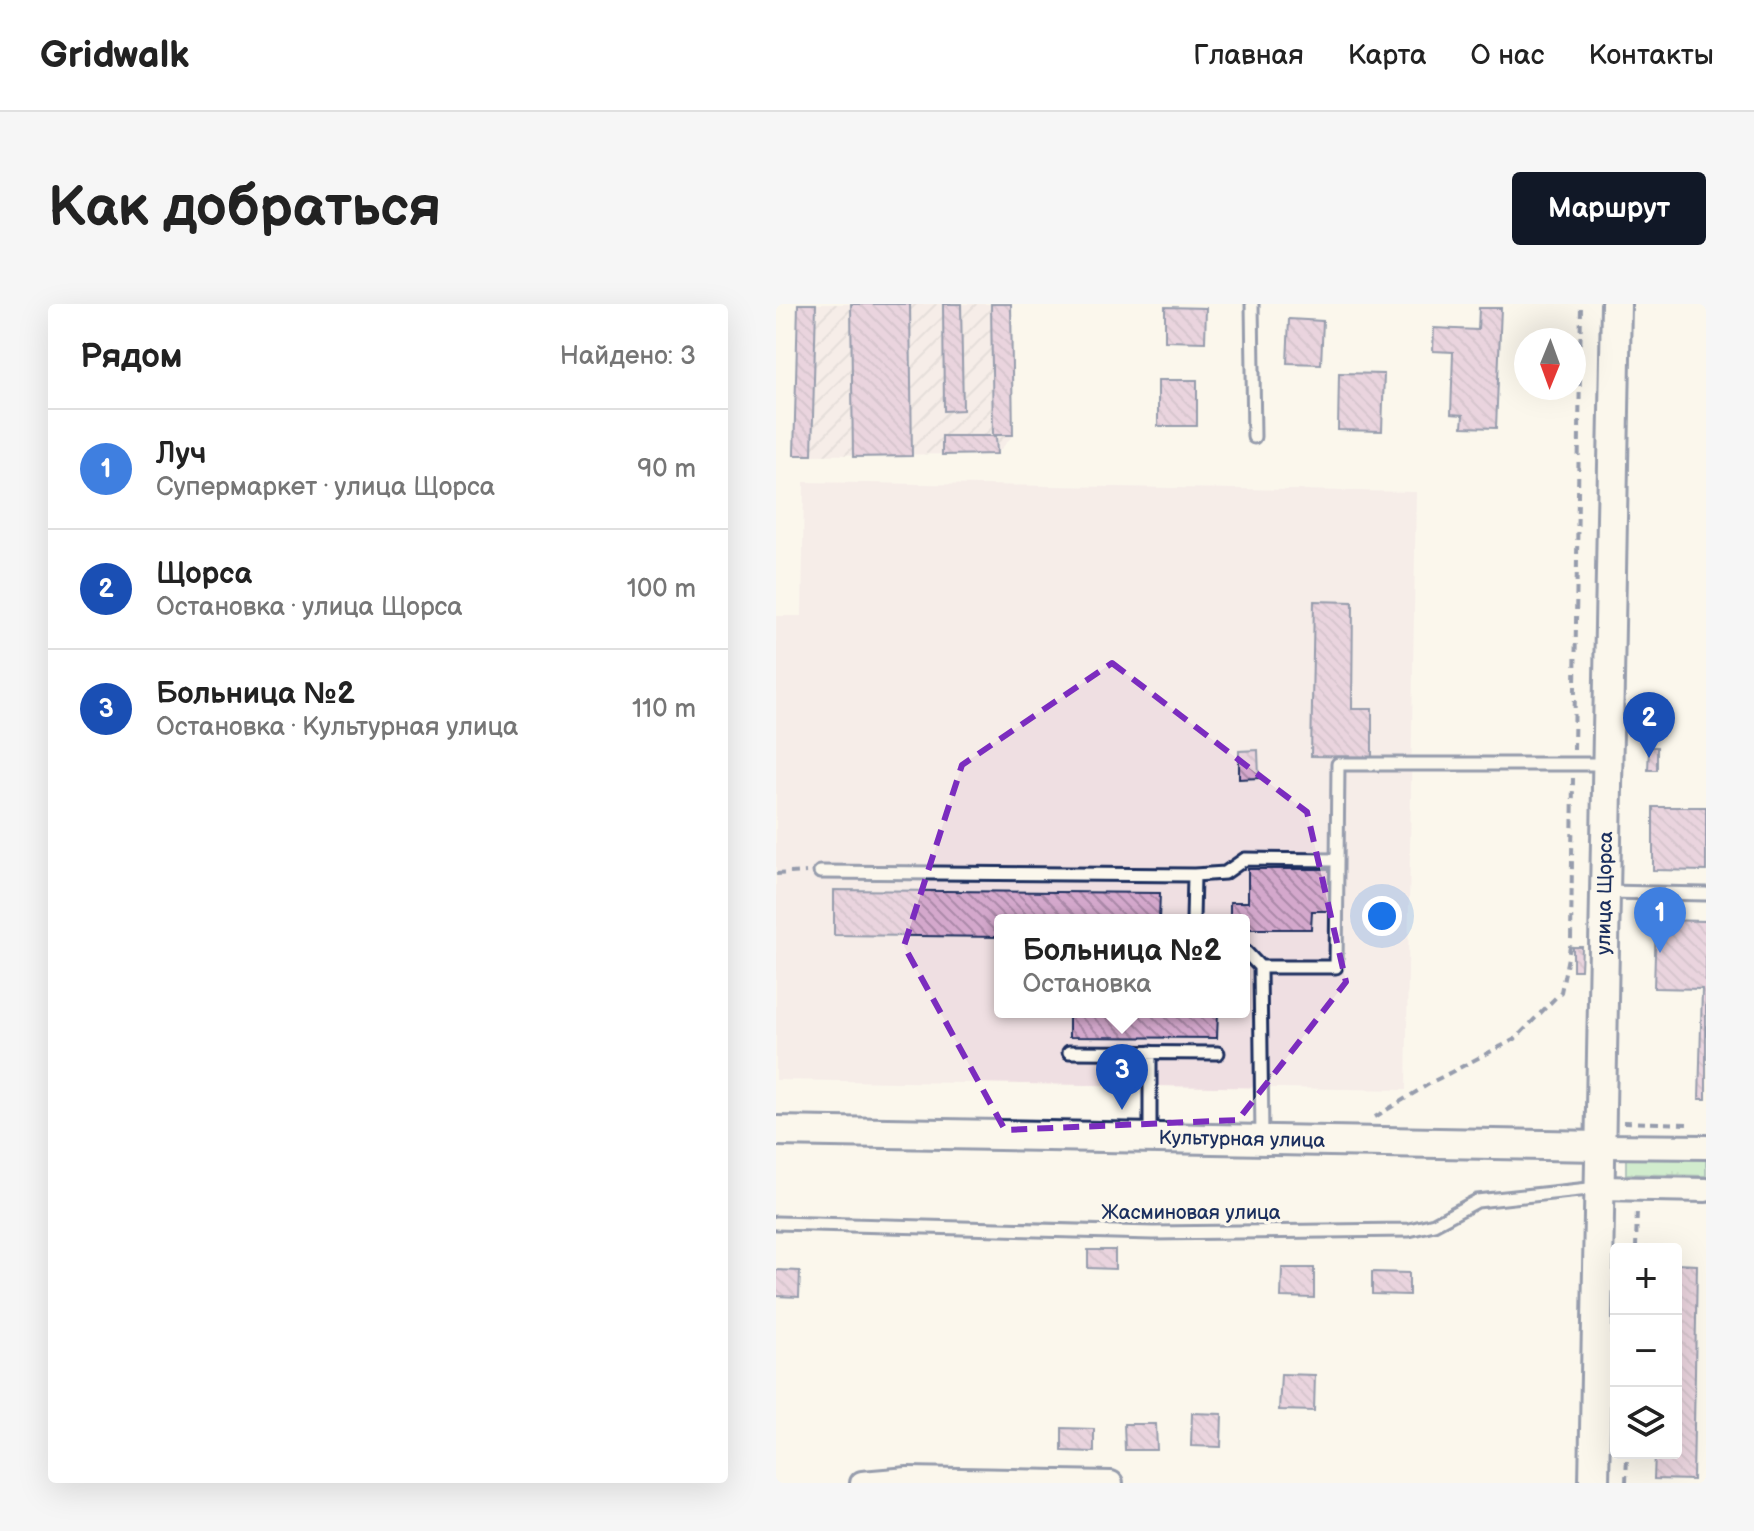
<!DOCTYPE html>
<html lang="ru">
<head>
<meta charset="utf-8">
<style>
  body { margin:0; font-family:"Balsamiq Sans",sans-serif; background:#f6f6f6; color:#222 }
  .controls { position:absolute; right:24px; bottom:24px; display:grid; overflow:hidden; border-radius:8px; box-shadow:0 8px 32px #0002 }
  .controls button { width:72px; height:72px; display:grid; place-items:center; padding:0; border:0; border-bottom:2px solid #e0e0e0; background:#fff; color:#222; font:40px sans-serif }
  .compass { position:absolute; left:738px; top:24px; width:72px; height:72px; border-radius:50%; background:#fff; box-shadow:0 8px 32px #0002; rotate:181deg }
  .you { position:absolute; left:606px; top:612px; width:28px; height:28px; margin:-20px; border:6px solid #fff; border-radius:50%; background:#1a73e8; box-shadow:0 0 0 12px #1a73e833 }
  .badge { display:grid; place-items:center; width:52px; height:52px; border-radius:50%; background:#111827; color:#fff; font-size:26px; font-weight:700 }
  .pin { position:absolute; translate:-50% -66px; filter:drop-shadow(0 2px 4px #0008) }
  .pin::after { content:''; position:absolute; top:42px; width:28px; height:24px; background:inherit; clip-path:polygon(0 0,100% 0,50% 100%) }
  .popup { position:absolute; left:218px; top:610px; width:256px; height:104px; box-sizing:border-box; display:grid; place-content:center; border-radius:8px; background:#fff; filter:drop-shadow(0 2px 6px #0005); font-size:26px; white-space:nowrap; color:#767676 }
  .popup b { font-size:30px; color:#222 }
  .popup::after { content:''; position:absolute; left:50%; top:100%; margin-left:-16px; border:16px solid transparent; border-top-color:#fff }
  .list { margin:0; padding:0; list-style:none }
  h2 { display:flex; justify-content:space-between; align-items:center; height:104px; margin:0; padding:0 32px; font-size:34px }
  h2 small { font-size:26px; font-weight:400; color:#767676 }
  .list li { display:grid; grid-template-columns:52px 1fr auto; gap:24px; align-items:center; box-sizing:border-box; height:120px; padding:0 32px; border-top:2px solid #e0e0e0 }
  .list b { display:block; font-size:30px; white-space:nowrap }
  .list p { margin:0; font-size:26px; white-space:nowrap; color:#767676 }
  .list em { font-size:26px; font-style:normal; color:#767676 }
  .icon { flex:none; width:44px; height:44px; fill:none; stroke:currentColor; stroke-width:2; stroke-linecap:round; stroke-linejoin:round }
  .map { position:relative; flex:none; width:930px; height:1179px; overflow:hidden; border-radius:8px }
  header { display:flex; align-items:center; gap:48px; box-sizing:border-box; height:112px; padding:0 40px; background:#fff; border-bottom:2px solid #e0e0e0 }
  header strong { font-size:38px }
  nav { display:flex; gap:44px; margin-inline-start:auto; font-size:28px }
  .intro { display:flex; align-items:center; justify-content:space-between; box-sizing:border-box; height:192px; padding:0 48px }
  h1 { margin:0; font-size:56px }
  .button { padding:20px 36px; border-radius:8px; background:#111827; color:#fff; font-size:28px; font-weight:700 }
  main { display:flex; gap:48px; padding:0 48px }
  aside { flex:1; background:#fff; border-radius:8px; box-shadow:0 8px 32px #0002 }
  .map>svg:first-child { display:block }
  .built { fill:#efdfe2; fill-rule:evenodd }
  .industrial { fill:url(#industrial-furrows) }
  .grass { fill:url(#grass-tufts); stroke:#5c8682; stroke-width:2 }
  .building { fill:url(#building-back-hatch); stroke:#1b2f5e; stroke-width:2 }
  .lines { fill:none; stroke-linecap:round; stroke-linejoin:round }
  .service-casing { stroke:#1b2f5e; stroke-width:17 }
  .minor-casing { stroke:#1b2f5e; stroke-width:28 }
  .tertiary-casing { stroke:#1b2f5e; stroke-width:34 }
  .path { stroke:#1b2f5e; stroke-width:4; stroke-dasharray:8 6; stroke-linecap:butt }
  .service { stroke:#fbf7ec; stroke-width:11 }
  .minor { stroke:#fbf7ec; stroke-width:22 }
  .tertiary { stroke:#fbf7ec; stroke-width:28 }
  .marked { fill:none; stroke:#7b2cbf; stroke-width:6; stroke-dasharray:16 10; stroke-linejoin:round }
  .labels { text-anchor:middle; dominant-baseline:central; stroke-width:7; stroke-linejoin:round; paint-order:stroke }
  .street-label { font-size:20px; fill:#1b2f5e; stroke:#fbf7ec }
</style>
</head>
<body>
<header>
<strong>Gridwalk</strong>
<nav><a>Главная</a><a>Карта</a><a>О нас</a><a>Контакты</a></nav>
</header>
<div class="intro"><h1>Как добраться</h1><a class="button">Маршрут</a></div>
<main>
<aside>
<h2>Рядом<small>Найдено: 3</small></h2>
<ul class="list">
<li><span class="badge" style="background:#3f7fe0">1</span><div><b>Луч</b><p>Супермаркет · улица Щорса</p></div><em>90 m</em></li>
<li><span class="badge" style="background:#1a4fb4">2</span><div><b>Щорса</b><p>Остановка · улица Щорса</p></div><em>100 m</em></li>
<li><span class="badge" style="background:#1a4fb4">3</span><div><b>Больница №2</b><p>Остановка · Культурная улица</p></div><em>110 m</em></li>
</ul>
</aside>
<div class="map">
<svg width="930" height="1179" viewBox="0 0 930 1179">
  <defs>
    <pattern id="industrial-furrows" width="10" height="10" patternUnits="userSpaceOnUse" patternTransform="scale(2)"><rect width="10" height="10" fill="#efdfe2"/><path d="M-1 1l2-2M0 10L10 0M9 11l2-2" fill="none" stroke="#ccc0c4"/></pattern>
    <pattern id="grass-tufts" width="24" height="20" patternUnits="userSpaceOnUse" patternTransform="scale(2)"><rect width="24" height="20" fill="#9ddea7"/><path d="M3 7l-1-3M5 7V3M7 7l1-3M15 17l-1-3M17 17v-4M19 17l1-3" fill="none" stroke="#87bf92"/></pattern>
    <pattern id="building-back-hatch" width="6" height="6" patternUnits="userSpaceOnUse" patternTransform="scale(2)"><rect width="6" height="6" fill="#d4a8cc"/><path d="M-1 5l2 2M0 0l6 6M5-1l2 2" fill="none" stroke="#ab89a9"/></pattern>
  </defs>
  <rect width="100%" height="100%" fill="#fbf7ec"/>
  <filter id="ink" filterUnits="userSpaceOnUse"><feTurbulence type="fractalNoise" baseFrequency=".0125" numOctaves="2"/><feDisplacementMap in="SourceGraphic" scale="16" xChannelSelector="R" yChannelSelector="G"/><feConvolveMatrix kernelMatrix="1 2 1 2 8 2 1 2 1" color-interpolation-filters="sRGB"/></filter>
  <g filter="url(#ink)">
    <path class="built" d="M 28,178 L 640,188 L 630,786 L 0,776 L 0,312 L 26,312 ZM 224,616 L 468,616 L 468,708 L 224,708 Z"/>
    <path class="industrial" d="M 22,0 L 235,0 L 237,131 L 221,150 L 18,151 Z"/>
    <path class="grass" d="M 850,851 L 930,852 L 930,872 L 850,870 Z"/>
    <path class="building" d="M 22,0 L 40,0 L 36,151 L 18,151 Z
      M 75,0 L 134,0 L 136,152 L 77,153 Z
      M 167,0 L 185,0 L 187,106 L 168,107 Z
      M 215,0 L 235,0 L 237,131 L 217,131 Z
      M 389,3 L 430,4 L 429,38 L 389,37 Z
      M 703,4 L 725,4 L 720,124 L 686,123 L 687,111 L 675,110 L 677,48 L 657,47 L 658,24 L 702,26 Z
      M 513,15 L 547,17 L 545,60 L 511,59 Z
      M 563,69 L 608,70 L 606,127 L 562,126 Z
      M 382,76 L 421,76 L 421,122 L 382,122 Z
      M 166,132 L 220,132 L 221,150 L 166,151 Z
      M 538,297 L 577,298 L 576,405 L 596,405 L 596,453 L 535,452 Z
      M 873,443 L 881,443 L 881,466 L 872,466 Z
      M 482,446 L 483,474 L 463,475 L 463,447 Z
      M 877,503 L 930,503 L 930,567 L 877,566 Z
      M 472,565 L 553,565 L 553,607 L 536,607 L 535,625 L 468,625 L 468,616 L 454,616 L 454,598 L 472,598 Z
      M 58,586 L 384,589 L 383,616 L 224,616 L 224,633 L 58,631 Z
      M 880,616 L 930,617 L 930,795 L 923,795 L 926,685 L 878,684 Z
      M 797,643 L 806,643 L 805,666 L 797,666 Z
      M 293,708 L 442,708 L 441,734 L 293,733 Z
      M 312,946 L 339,946 L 339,965 L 312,964 Z
      M 900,960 L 921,961 L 917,1176 L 878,1175 L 879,1149 L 900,1149 Z
      M 506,964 L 538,964 L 538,994 L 505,993 Z
      M 0,966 L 24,967 L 23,993 L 0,992 Z
      M 596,968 L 633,969 L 633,991 L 596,990 Z
      M 505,1070 L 539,1071 L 538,1107 L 503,1106 Z
      M 416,1109 L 446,1110 L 445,1143 L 415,1142 Z
      M 348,1120 L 380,1120 L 381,1146 L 349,1146 Z
      M 286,1124 L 318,1125 L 318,1148 L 286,1147 Z"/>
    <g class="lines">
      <defs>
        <path id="service" d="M 476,0 L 478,133
          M 44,568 L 418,571 L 417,616
          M 418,571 L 449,569 L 469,555 L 561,556
          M 831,588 L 930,590
          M 468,646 L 484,663 L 486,835
          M 484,663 L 560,663 L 562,460 L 831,460
          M 293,748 L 442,749
          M 374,748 L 374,833
          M 0,919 L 377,929 L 633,926 L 658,920 L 701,897 L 822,884"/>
        <path id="minor" d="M 825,842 L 930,843
          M 824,884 L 930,886
          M 86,1179 L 132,1175 L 335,1179"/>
        <g id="tertiary">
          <path id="s1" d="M 0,827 L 825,842"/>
          <path id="s2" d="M 818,1179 L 840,0"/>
        </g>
      </defs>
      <use href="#service" class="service-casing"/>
      <use href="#minor" class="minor-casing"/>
      <use href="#tertiary" class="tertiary-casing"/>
      <path class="path" d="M 798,446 L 805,0
        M 0,570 L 30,568
        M 599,813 L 658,777 L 739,735 L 785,688 L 795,638 L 797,474
        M 847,818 L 914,820
        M 860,945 L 861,903
        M 850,1179 L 851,1149"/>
      <use href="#service" class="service"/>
      <use href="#minor" class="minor"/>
      <use href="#tertiary" class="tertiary"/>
    </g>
  </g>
  <path d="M0 0H930V1179H0ZM 336,359 L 531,508 L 570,678 L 462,816 L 229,826 L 128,642 L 186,461 Z" fill="#fbf7ec" fill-opacity=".55" fill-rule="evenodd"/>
  <path class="marked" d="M 336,359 L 531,508 L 570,678 L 462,816 L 229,826 L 128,642 L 186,461 Z"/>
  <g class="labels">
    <g class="street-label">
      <text stroke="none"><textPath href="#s2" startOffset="590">улица Щорса</textPath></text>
      <text stroke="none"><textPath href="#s1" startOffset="466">Культурная улица</textPath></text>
      <text x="415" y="909">Жасминовая улица</text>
    </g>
  </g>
</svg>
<div class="controls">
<button>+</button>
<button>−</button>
<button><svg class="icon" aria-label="layers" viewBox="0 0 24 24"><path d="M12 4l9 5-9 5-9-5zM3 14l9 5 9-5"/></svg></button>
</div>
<svg class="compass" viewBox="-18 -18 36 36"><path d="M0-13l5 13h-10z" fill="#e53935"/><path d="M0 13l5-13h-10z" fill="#767676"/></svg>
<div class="you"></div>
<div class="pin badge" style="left:884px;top:649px;background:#3f7fe0">1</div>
<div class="pin badge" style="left:873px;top:454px;background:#1a4fb4">2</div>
<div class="pin badge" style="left:346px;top:806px;background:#1a4fb4">3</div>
<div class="popup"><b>Больница №2</b>Остановка</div>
</div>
</main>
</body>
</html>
